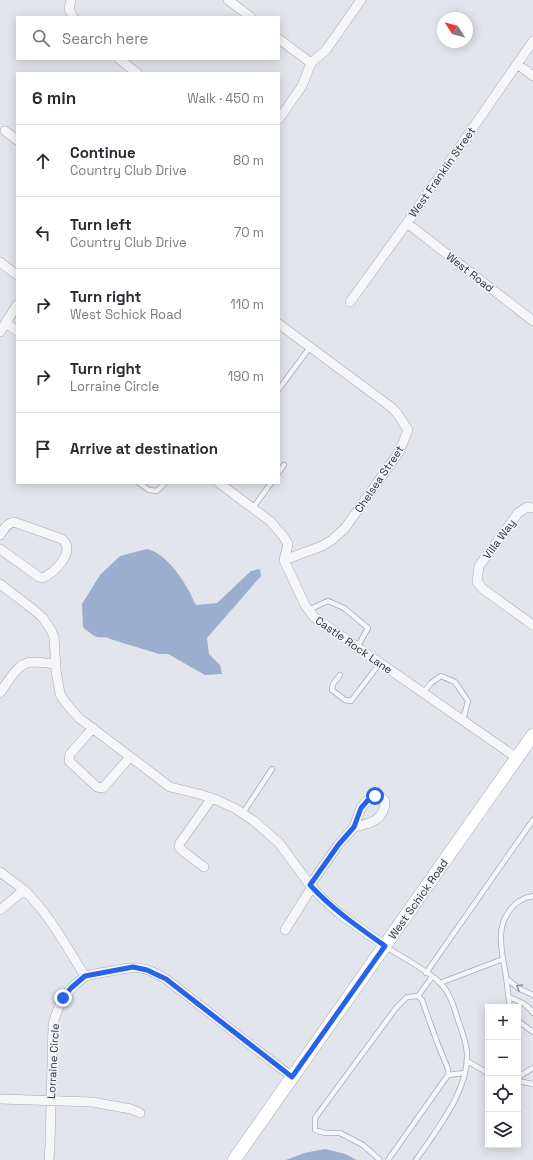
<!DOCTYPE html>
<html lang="en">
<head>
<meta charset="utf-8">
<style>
  body { margin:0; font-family:"Space Grotesk",sans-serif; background:#f2f2f3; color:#2b2b33 }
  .controls { position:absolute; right:12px; bottom:12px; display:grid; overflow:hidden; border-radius:0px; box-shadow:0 2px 10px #0003 }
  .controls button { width:36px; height:36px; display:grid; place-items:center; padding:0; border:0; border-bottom:1px solid #e1e1e2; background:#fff; color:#2b2b33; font:20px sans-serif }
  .compass { position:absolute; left:437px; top:12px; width:36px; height:36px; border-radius:50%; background:#fff; box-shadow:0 2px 10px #0003; rotate:307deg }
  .stop { position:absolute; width:12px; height:12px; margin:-9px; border:3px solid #2563eb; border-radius:50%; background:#fff }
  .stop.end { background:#2563eb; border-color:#fff; box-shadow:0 1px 4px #0008 }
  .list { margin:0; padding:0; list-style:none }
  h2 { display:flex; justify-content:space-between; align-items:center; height:52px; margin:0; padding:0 16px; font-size:17px }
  h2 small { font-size:13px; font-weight:400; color:#7c7c81 }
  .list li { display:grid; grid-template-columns:26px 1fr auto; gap:12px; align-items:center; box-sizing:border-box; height:72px; padding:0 16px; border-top:1px solid #e1e1e2 }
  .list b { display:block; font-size:15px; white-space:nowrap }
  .list p { margin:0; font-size:13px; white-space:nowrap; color:#7c7c81 }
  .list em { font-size:13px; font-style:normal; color:#7c7c81 }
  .icon { flex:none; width:22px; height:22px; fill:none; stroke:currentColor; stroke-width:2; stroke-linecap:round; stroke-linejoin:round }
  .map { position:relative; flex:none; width:533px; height:1160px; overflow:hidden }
  .search { position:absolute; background:#fff; box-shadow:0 2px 10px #0003; left:16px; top:16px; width:264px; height:44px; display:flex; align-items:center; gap:10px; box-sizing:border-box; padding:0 14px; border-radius:0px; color:#7c7c81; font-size:15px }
  .panel { position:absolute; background:#fff; box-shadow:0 2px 10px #0003; left:16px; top:72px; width:264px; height:412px; border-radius:0px }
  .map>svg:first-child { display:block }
  .water { fill:#9caecd }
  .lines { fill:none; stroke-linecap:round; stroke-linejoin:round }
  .lane-casing { stroke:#a7abb6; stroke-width:6 }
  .street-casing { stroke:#a7abb6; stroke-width:10 }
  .secondary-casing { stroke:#a7abb6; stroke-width:14 }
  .lane { stroke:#f6f6f9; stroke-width:4.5 }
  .street { stroke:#f6f6f9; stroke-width:9 }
  .secondary { stroke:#fff; stroke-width:13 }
  .oneway { stroke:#90939e }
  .route { stroke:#2563eb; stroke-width:5 }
  .labels { text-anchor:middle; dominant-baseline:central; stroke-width:3; stroke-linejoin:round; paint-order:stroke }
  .street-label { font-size:11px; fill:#293044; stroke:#f2f4f8 }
</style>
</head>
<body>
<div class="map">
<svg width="533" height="1160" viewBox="0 0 533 1160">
  <rect width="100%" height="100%" fill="#e2e5eb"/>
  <path class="water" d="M 147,549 C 166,554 180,575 189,591 C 192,596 193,601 196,605 L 217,603 L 251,571 L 260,569 L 261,576 L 207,638 L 209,654 L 220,665 L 222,674 L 205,675 L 168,654 L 159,654 L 110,639 C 106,636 102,638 97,637 C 92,635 87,631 83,627 L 82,604 L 100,575 L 120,556 Z
    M 325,1149 L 345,1154 L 357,1160 L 286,1160 L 304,1153 Z"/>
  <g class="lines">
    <defs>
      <path id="lane" d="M 279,389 L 310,347
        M 279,472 L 284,465
        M 139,483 L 149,490 L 157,491 L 165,483
        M 253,508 L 271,483
        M 308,610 L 328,601 L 344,608 L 368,628 L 357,648
        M 340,675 L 333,684 L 332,690 L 345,700 L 351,701 L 380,663
        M 423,693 L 431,683 L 441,676 L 455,682 L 468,701 L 463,720
        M 243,813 L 272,769
        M 386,947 C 403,958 424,968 439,982 C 450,992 454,1007 458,1020 C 461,1028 464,1037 466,1046 C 474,1084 436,1131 416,1160
        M 426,973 L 533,820
        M 506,978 L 518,988 L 533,995
        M 440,983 L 503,959
        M 418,996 L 432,977
        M 509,997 C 518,1001 528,1004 533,1013
        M 510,1007 C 508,995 507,982 505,970 C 503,960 501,949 501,939 C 500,919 513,899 533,896
        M 518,1021 L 533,1032
        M 467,1061 L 488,1073
        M 448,1075 L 464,1073
        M 518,1077 L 533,1068
        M 518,1081 L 533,1084
        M 380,1160 L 363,1145 L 340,1133 L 325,1133 L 315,1130 L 315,1118 L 396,1008 L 407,997 L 418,996 L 422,1000 L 437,1042 L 448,1069 L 448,1075 L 388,1160"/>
      <path id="street" d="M 71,0 L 69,9 L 73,17
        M 228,0 L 251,17
        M 279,39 L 311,63
        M 119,59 L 137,73
        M 517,64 L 533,76
        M 279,119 L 302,86 L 311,63 L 326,50 L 361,0
        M 5,131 L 17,140
        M 407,223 L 533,321
        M 0,262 L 17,275
        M 350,302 L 407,223 L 533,41
        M 6,323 L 17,331
        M 279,324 L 391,407 L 397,413 L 408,430 L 399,452 L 345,528 L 332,540 L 322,546 L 284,560
        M 0,332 L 17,305
        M 219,483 L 270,521 L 283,536 L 288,544 L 284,560 L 305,605 L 314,617 L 517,758
        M 533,508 L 527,507 L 518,513 L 479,566 L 477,582 L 483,589 L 533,625
        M 0,535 C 4,529 7,523 14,522 L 62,539 C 77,551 54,574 42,578 L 39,577 L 0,549
        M 0,584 L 34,610 L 43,618 L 51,630 L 54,637 L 56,670 L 60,694 L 65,702 L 79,718 L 170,787 L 199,794 L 217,800 L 236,809 L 254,821 L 279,843 L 310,885 L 323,899 L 340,914 L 385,946
        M 0,693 C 7,683 17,664 30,662 C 38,662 47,663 55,664
        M 93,728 L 70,754 L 69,761 L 97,787 L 103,788 L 130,757
        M 204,867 L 184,852 L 179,847 L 180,843 L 212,798
        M 0,872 C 8,878 17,884 25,891 C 50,915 67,948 85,976
        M 310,885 L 339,844 L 354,827 L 361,808 L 365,803 L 375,796 L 381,797 L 385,801 C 385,820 370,824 354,827
        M 0,910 L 24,890
        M 285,930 L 312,887
        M 0,1099 L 92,1102 L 131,1109 L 140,1113
        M 49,1160 L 50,1145 L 53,1025 C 57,1008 63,995 77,983 C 80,981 83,977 87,976 C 94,973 103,973 111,971 C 136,966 143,965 166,979 L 292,1077"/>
      <path id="secondary" d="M 234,1160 L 533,735"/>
    </defs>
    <use href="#lane" class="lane-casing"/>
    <use href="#street" class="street-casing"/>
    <use href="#secondary" class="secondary-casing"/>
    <use href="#lane" class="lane"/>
    <use href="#street" class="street"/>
    <use href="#secondary" class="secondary"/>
  </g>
  <defs><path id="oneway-chevron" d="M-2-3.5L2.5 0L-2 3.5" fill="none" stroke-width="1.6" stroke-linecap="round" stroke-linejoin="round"/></defs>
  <use class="oneway" href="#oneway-chevron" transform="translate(519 987) rotate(-148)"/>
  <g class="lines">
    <path class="route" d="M 63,998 L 71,988 L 85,976 L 133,967 L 147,970 L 166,979 L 292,1077 L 385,946 C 358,927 332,909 310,885 L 339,844 L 354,827 L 361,808 L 369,799 L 375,796"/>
  </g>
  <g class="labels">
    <g class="street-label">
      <text transform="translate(442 172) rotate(-55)">West Franklin Street</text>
      <text transform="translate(470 272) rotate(38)">West Road</text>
      <text transform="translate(379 479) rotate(-56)">Chelsea Street</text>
      <text transform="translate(499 539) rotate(-54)">Villa Way</text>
      <text transform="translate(354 645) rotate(35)">Castle Rock Lane</text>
      <text transform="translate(418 899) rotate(-55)">West Schick Road</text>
      <text transform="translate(53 1061) rotate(-87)">Lorraine Circle</text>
    </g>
  </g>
</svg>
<div class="controls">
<button>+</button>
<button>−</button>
<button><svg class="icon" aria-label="locate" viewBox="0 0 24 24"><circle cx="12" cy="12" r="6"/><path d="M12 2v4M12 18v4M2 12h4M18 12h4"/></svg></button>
<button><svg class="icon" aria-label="layers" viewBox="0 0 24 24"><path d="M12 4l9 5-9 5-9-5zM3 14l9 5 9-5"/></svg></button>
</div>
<svg class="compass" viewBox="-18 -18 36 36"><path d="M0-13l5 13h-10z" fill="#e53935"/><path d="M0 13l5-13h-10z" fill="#7c7c81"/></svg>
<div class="stop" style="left:375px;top:796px"></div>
<div class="stop end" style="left:63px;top:998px"></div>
<div class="search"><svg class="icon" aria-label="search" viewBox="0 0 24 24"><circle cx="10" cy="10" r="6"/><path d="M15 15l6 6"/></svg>Search here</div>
<section class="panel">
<h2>6 min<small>Walk · 450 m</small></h2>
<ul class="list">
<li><svg class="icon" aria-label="ahead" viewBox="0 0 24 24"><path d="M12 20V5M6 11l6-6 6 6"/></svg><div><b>Continue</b><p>Country Club Drive</p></div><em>80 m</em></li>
<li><svg class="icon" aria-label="left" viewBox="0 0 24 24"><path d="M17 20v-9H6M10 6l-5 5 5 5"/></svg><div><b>Turn left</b><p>Country Club Drive</p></div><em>70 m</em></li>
<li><svg class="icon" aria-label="right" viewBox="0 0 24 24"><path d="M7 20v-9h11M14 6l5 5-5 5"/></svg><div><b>Turn right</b><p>West Schick Road</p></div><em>110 m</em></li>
<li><svg class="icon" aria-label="right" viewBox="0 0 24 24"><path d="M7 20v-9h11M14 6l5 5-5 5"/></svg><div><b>Turn right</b><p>Lorraine Circle</p></div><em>190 m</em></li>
<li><svg class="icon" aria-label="arrive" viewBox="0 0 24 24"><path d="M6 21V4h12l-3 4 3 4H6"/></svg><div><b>Arrive at destination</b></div></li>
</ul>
</section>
</div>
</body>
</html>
